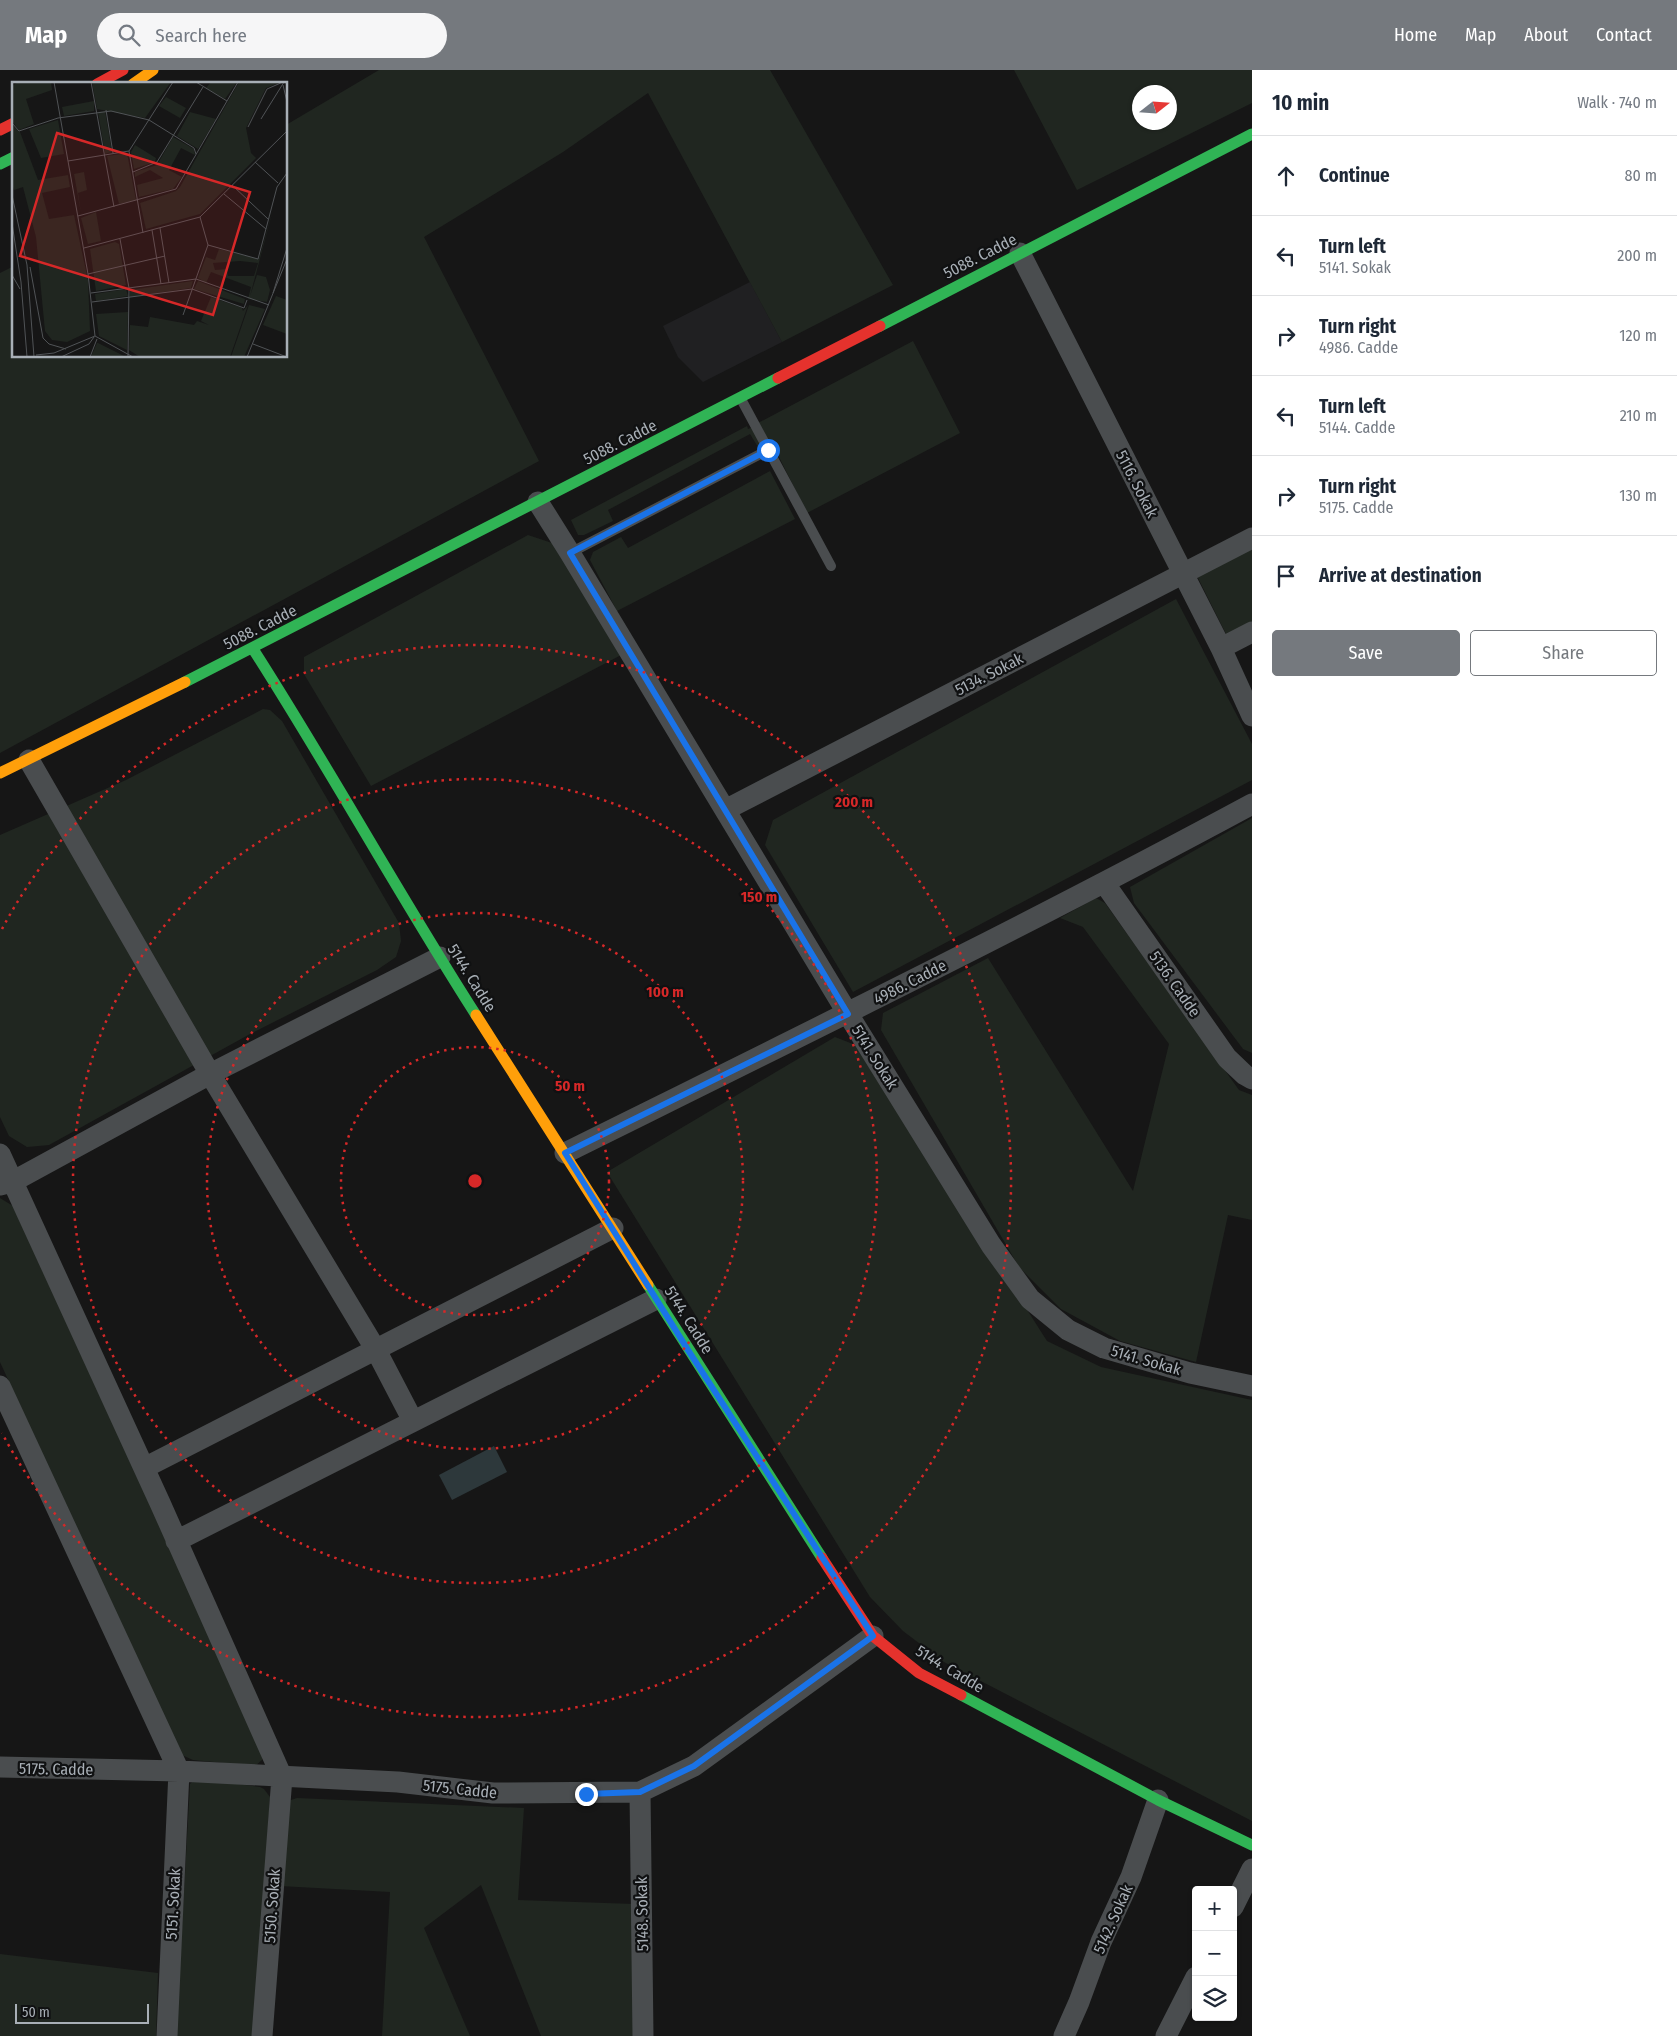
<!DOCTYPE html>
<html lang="en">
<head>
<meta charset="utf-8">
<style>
  body { margin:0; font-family:"Fira Sans Condensed",sans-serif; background:#f6f6f7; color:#1f2937 }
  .controls { position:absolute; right:15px; bottom:15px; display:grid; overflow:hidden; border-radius:5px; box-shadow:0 1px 4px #0004 }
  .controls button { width:45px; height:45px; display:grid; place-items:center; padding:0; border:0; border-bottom:1px solid #e0e1e3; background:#fff; color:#1f2937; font:25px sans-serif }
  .compass { position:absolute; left:1132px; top:15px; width:45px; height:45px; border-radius:50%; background:#fff; box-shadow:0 1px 4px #0004; rotate:73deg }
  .scale { position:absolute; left:15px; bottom:12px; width:134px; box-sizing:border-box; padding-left:5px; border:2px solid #a8afb6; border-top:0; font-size:14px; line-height:18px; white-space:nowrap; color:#a8afb6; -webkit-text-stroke:4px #101112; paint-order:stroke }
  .stop { position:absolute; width:15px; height:15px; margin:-11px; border:4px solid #1a73e8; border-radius:50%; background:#fff }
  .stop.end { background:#1a73e8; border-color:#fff; box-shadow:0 1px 5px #0008 }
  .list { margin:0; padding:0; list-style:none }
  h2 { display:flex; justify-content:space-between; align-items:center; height:65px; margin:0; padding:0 20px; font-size:21px }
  h2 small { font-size:16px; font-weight:400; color:#747a83 }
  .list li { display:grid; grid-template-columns:32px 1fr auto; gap:15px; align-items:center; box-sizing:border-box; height:80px; padding:0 20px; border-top:1px solid #e0e1e3 }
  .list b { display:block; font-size:19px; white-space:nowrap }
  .list p { margin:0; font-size:16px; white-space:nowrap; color:#747a83 }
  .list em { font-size:16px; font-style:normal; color:#747a83 }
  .actions { display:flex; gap:10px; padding:15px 20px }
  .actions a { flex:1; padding:11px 0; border:1px solid #75797e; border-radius:5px; text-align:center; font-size:18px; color:#75797e }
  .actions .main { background:#75797e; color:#fff }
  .icon { flex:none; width:28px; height:28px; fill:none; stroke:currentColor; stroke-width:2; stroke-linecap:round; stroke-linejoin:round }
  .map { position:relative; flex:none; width:1252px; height:1966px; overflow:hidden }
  header { display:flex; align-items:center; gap:30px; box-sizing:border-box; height:70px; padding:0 25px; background:#75797e; color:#fff }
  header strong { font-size:24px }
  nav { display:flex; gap:28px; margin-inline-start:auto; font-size:18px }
  .search { width:350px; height:45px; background:#f6f6f7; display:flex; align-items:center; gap:12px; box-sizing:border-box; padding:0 18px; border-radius:28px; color:#747a83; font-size:19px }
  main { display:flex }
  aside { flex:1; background:#fff }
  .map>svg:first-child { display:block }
  .built { fill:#202022 }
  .green { fill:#202620; fill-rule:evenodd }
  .water { fill:#2d383b }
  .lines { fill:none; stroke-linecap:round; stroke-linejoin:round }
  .lane { stroke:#4a4d4f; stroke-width:10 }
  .street { stroke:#4a4d4f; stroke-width:21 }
  .fast { stroke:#30b455; stroke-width:11 }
  .slow { stroke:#ff9f0a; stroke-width:11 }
  .jam { stroke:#e5322d; stroke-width:11 }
  .route { stroke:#1a73e8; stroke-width:6 }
  .ring { fill:none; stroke:#d62828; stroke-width:2.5; stroke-dasharray:2.5 5 }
  .labels { text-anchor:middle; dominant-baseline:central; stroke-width:4.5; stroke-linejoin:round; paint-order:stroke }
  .street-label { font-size:16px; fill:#a8afb6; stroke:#101112 }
  .inset-road { fill:none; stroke:#505356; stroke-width:1 }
  .view { fill:#d62828; fill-opacity:0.15; stroke:#d62828; stroke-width:2.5 }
  .inset-edge { fill:none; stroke:#a8afb6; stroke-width:2.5 }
  .centre { fill:#d62828; stroke:#101112; stroke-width:2.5 }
  .ring-label { font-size:15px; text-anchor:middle; font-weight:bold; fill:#d62828; stroke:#101112; stroke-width:4.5; stroke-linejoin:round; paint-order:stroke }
</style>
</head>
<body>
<header>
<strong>Map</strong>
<div class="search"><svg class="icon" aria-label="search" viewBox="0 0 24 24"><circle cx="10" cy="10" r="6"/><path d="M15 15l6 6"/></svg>Search here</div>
<nav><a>Home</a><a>Map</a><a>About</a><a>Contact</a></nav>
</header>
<main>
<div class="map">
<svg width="1252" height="1966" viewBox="0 0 1252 1966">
  <rect width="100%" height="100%" fill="#161616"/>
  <path class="built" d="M 750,212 L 782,272 L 703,312 L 678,287 L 663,256 Z"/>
  <path class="green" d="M 379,0 L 770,0 L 893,215 L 782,272 L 648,23 L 563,82 L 424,167 L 539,391 L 0,683 L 0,203 L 14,196 L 14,286 L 286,286 L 286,55 Z
    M 1014,0 L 1252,0 L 1252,33 L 1077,120 ZM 1140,22 L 1170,22 L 1170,52 L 1140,52 Z
    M 913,271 L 960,363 L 807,443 L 771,371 L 767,372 L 758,353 Z
    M 747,356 L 748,359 L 753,357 L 761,375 L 758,377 L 750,364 L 608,440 L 613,451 L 584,465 L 578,465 L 571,450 Z
    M 770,401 L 795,449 L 617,541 L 590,490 L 593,482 L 621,467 L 628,478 Z
    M 528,465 L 558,475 L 623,584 L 371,716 L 304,604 L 304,587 Z
    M 1252,478 L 1252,554 L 1227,566 L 1197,506 Z
    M 1176,529 L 1252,674 L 1252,710 L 853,922 L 765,775 L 773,750 Z
    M 263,639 L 270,640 L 282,651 L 399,853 L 401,871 L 396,887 L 377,900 L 250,964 L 49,1075 L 27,1077 L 9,1066 L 0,1047 L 0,765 L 126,710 Z
    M 1252,748 L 1252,983 L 1243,979 L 1134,833 L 1130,817 Z
    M 1096,828 L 1105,833 L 1239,1020 L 1252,1025 L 1252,1150 L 1228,1145 L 1196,1292 L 1120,1271 L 1061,1239 L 1019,1197 L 881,960 L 883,943 L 988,888 L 1133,1121 L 1169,974 L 1083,857 L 1060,848 Z
    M 835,967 L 858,976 L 1047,1271 L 1101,1297 L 1252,1330 L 1252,1751 L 944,1592 L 903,1561 L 870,1527 L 607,1102 Z
    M 0,1128 L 13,1136 L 263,1681 L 262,1690 L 255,1696 L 193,1690 L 184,1686 L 178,1681 L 0,1292 Z
    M 196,1708 L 260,1717 L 264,1719 L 270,1727 L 255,1966 L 176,1966 L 190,1714 Z
    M 297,1728 L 524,1738 L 518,1830 L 634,1834 L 638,1966 L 541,1966 L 481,1815 L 424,1858 L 470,1966 L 382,1966 L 390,1822 L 280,1816 L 288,1731 Z
    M 0,1884 L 158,1903 L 156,1966 L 0,1966 Z"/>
  <path class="water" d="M 494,1376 L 507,1402 L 452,1430 L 439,1405 Z"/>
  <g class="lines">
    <path class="lane" d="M 741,329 L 831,496
      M 570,483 L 768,380"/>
    <path class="street" d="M 1020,183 L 1221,578 L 1252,646
      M 538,432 L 570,483 L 848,944 L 991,1175 L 1030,1229 L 1068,1260 L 1104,1278 L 1190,1303 L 1252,1316
      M 1221,578 L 1252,562
      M 29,690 L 210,1004 L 376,1280 L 413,1351
      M 725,740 L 1252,468
      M 1105,814 L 1227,988 L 1245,1005 L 1252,1009
      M 565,1083 C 795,969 1026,856 1252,734
      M 0,1084 L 160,1433 L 282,1707 L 262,1966
      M 0,1115 L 12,1112 L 210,1004 L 440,887
      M 0,1316 L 179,1701 L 167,1966
      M 144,1398 L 613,1158
      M 176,1471 L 656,1229
      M 0,1697 L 179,1701 L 398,1712 L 493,1723 L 640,1722 L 694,1696 L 873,1566
      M 640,1722 L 643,1966
      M 1233,1837 L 1252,1799
      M 1064,1966 L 1079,1932 L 1101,1872 L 1131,1807 L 1158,1730
      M 1166,1966 L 1196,1907"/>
    <path class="fast" d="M 0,94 L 14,87
      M 880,256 L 1252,64
      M 253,579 C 330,699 399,825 476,945
      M 185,612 L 778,308
      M 648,1215 L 822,1488
      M 961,1625 L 1158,1730 L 1252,1775"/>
    <path class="slow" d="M 133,14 L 153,0
      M 0,703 L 185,612
      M 476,945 L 648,1215"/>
    <path class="jam" d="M 97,14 L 123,0
      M 0,60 L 14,53
      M 778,308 L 880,256
      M 822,1488 L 873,1566 L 919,1603 L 961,1625"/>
  </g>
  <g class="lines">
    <path class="route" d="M 586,1724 L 640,1722 L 694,1696 L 873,1566 L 688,1280 L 565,1083 L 848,944 L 570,483 L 768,380"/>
  </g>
  <g class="ring">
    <circle cx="475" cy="1111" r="134"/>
    <circle cx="475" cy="1111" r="268"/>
    <circle cx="475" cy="1111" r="402"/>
    <path d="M2 859A536 536 0 1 1 2 1363"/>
  </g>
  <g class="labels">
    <g class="street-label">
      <text transform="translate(980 186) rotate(-27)">5088. Cadde</text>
      <text transform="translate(620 372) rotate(-27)">5088. Cadde</text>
      <text transform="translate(1137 414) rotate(63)">5116. Sokak</text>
      <text transform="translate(260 557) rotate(-27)">5088. Cadde</text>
      <text transform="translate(989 604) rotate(-27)">5134. Sokak</text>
      <text transform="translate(472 908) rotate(58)">5144. Cadde</text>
      <text transform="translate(910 912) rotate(-27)">4986. Cadde</text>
      <text transform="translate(1175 914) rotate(55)">5136. Cadde</text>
      <text transform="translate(875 987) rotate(58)">5141. Sokak</text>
      <text transform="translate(689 1250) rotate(58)">5144. Cadde</text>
      <text transform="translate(1146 1290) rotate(16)">5141. Sokak</text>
      <text transform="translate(950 1599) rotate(31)">5144. Cadde</text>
      <text transform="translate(56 1699) rotate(1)">5175. Cadde</text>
      <text transform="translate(460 1719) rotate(6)">5175. Cadde</text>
      <text transform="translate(173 1834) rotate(-87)">5151. Sokak</text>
      <text transform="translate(272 1836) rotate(-86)">5150. Sokak</text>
      <text transform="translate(642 1844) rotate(-91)">5148. Sokak</text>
      <text transform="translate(1113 1849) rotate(-66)">5142. Sokak</text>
    </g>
  </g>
  <g transform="translate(12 12)">
    <rect width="275" height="275" fill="#161616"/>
    <path d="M 6,0 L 39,0 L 40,8 L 14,17 L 22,42 L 7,48 L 0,39 L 0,4 ZM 80,0 L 159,0 L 133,36 L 85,27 ZM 199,0 L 225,0 L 213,17 L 194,6 ZM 227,0 L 269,0 L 254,6 L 234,46 L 239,71 L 244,76 L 188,132 L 134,147 L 128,121 L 164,109 L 168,105 ZM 154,15 L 174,26 L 168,36 L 147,24 ZM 82,19 L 82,29 L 52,34 L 50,25 ZM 93,29 L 100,70 L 93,72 L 86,30 ZM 178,30 L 204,37 L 186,67 L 165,54 ZM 46,38 L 52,72 L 29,76 L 17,47 ZM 0,43 L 8,50 L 26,98 L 56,93 L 58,105 L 30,111 L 37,137 L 62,133 L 76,198 L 78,249 L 55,260 L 40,258 L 33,249 L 24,155 L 11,105 L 2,108 L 0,102 ZM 161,55 L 182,67 L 183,73 L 169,66 L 157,88 L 170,95 L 161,107 L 127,115 L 125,103 L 151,96 L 138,88 L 123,95 L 123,90 L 145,83 ZM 123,63 L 144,76 L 143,80 L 122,87 L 119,70 ZM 115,71 L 124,118 L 107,122 L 95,74 ZM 72,90 L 75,108 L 66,111 L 69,131 L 62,92 ZM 262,124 L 238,214 L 245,193 L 254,195 L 258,208 L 255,220 L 236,217 L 239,205 L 199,190 L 194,201 L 186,196 L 194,175 L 203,178 L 207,167 L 247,177 ZM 228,179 L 246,181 L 242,194 L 216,194 L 215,187 L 203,188 L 201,181 ZM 84,130 L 89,159 L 76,162 L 69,136 ZM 103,160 L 107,162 L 114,203 L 84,209 L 78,167 ZM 181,199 L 179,206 L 118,215 L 118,208 ZM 186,199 L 233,217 L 232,222 L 182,207 ZM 114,207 L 116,214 L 84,219 L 83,212 ZM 264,214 L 275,218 L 275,252 L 251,243 ZM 199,215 L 230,226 L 231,229 L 236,223 L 218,275 L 128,275 L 117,268 L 118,243 L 136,245 L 138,235 L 182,243 L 185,239 L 197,243 L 189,239 ZM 237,223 L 253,227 L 232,275 L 219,275 ZM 116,230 L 115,268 L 87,254 L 84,232 ZM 85,261 L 86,261 L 114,275 L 79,275 Z" fill="#202620" fill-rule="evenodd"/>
    <path class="inset-road" d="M 42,0 L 76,192 L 83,254 L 121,275M 79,0 L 102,125M 184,0 L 215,19M 271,3 L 275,20M 94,28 L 101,71M 249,37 L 272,0M 0,41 L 7,49 L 46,36 L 99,29 L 137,38 L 182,66 L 184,72M 236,45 L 255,7 L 271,0M 56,79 L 117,69M 243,80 L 266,101M 121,90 L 145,80 L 191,5M 220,103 L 256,137M 212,112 L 254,147M 0,113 L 15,183 L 22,275M 66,134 L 164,107 L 226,0M 0,141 L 9,200 L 15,275M 148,146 L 157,201M 140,148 L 149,202M 131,151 L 117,69 L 161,0M 108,157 L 117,206 L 116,274M 196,163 L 246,177 L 265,105 L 275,91M 72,166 L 188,135 L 275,49M 18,185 L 31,256 L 37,262 L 54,267M 76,192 L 153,174M 0,193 L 8,207M 79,211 L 184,197 L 257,223M 261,211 L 275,166M 80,220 L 180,207 L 232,226 L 235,218M 171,233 L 196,163 L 188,135M 241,262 L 275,275M 24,273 L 42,271 L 83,254M 49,275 L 77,262 L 82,255M 78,275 L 85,257M 235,275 L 275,177"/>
    <path class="view" d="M 45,51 L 238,110 L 201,233 L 8,174 Z"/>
    <rect width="275" height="275" class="inset-edge"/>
  </g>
  <circle cx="475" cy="1111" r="8" class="centre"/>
  <g class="ring-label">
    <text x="854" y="737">200 m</text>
    <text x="759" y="832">150 m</text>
    <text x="665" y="927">100 m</text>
    <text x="570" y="1021">50 m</text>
  </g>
</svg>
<div class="controls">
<button>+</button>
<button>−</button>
<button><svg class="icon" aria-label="layers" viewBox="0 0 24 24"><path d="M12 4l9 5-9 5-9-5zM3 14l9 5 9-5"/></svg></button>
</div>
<svg class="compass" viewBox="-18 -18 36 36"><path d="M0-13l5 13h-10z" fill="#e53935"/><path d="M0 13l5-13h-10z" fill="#747a83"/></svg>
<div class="scale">50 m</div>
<div class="stop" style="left:768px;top:380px"></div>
<div class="stop end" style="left:586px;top:1724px"></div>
</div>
<aside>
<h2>10 min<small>Walk · 740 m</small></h2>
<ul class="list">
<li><svg class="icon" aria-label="ahead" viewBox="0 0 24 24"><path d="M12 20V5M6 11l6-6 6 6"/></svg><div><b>Continue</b></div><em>80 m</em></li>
<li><svg class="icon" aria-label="left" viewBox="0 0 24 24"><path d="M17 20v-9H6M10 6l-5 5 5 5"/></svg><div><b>Turn left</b><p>5141. Sokak</p></div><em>200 m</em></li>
<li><svg class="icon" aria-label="right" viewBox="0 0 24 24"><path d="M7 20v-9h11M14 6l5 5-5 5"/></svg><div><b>Turn right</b><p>4986. Cadde</p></div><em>120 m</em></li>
<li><svg class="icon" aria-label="left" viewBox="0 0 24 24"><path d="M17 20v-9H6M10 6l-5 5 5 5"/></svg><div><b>Turn left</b><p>5144. Cadde</p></div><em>210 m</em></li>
<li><svg class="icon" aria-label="right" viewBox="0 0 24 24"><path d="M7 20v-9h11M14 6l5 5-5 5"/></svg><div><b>Turn right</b><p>5175. Cadde</p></div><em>130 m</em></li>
<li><svg class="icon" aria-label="arrive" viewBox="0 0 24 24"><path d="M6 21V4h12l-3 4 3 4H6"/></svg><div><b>Arrive at destination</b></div></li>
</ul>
<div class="actions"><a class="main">Save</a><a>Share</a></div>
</aside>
</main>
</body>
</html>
